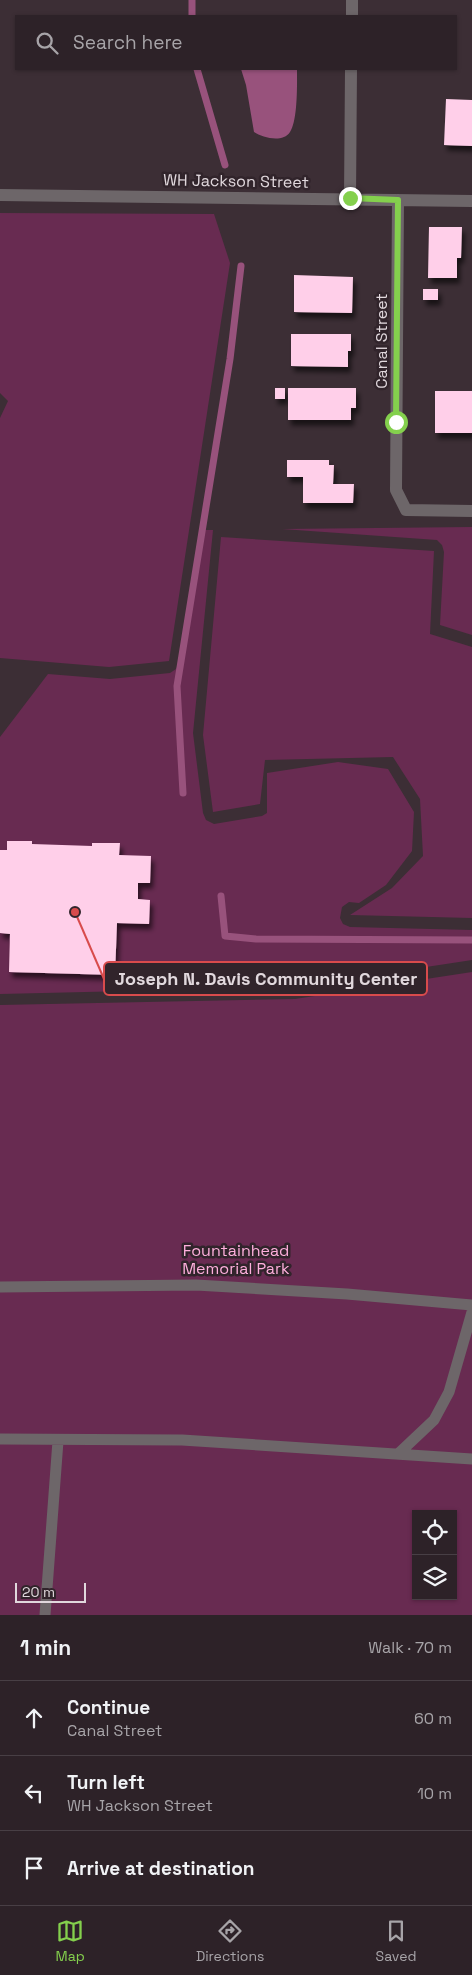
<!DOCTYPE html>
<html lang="en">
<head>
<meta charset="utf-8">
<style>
  body { margin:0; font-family:"Space Grotesk",sans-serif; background:#352a30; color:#f1f3f6 }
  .controls { position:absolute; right:15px; bottom:15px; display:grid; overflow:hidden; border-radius:0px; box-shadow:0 1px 4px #0004 }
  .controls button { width:45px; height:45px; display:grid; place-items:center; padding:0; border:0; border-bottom:1px solid #483f45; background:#2d2228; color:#f1f3f6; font:25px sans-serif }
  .scale { position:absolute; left:15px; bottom:12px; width:71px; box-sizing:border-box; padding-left:5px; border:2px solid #e1d8dd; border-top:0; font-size:14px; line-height:18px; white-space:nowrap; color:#e1d8dd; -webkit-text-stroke:4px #31242b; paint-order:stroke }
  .stop { position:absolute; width:15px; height:15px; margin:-11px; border:4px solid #84d04d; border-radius:50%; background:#fff }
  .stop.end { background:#84d04d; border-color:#fff; box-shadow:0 1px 5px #0008 }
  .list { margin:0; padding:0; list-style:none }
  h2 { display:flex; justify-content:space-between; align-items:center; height:65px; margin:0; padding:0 20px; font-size:21px }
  h2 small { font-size:16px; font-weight:400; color:#a7a4a8 }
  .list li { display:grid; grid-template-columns:32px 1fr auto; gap:15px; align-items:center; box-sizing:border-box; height:75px; padding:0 20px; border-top:1px solid #483f45 }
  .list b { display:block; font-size:19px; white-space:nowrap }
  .list p { margin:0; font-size:16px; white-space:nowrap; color:#a7a4a8 }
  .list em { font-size:16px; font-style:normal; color:#a7a4a8 }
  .icon { flex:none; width:28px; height:28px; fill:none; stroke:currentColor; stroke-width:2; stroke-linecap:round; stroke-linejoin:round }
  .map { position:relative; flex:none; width:472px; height:1615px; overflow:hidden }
  .search { position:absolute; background:#2d2228; box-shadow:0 1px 4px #0004; left:15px; right:15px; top:15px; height:55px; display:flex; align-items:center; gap:12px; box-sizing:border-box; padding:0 18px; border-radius:0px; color:#a7a4a8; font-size:19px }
  .sheet { height:290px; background:#2d2228 }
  nav { display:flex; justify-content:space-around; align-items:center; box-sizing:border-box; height:70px; border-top:1px solid #483f45; background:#2d2228; font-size:14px; color:#a7a4a8 }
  nav a { display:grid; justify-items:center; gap:2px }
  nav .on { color:#84d04d }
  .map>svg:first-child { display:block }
  .green { fill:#682b51; fill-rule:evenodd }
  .water { fill:#98527c }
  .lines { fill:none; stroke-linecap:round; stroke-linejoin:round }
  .stream { stroke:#98527c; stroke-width:7 }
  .building { fill:#ffcfe9; filter:url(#shadow) }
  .service { stroke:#6d6669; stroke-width:11 }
  .minor { stroke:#6d6669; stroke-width:12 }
  .route { stroke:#84d04d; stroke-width:6 }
  .labels { text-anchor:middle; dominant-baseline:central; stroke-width:5; stroke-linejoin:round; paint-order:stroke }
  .street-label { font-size:16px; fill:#e1d8dd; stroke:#31242b }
  .park-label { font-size:16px; fill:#ffafdd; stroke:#31242b }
  .leader { fill:none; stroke:#d84b4c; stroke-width:2 }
  .callout-dot { fill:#d84b4c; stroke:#31242b; stroke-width:2 }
  .callout { fill:#31242b; stroke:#d84b4c; stroke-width:2 }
  .callout-label { font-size:18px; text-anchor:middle; font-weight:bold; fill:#e1d8dd }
</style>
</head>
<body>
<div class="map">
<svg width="472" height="1615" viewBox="0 0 472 1615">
  <defs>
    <filter id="shadow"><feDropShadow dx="3" dy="5.5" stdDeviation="2.5" flood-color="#0009"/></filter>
  </defs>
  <rect width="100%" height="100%" fill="#3c2e35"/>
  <path class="green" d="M 0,213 L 214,214 L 230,263 L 169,661 L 109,667 L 0,658 L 0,418 L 8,401 L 0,393 Z
    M 472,527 L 472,635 L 440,625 L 444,552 L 442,545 L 437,540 L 282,529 Z
    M 200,530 L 213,530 L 193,733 L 203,813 L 206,820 L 214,824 L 262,816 L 267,813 L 267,773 L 338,762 L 388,769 L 414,812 L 412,851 L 386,885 L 359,903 L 349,902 L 342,907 L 340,918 L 343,924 L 350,927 L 472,930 L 472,960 L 295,987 L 0,994 L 0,737 L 48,674 L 110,679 L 170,673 L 176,669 L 179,663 Z
    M 221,537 L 434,551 L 430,634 L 472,647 L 472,918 L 350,915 L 392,888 L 423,856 L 420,799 L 393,757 L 265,760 L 260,804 L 213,812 L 203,735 Z
    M 472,972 L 472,1615 L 0,1615 L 0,1005 L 295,999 ZM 416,1514 L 453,1514 L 453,1596 L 416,1596 Z"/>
  <path class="water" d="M 241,69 L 297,69 C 297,83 298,120 290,132 C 283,143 263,138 254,132 L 246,85 Z"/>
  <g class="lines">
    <path class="stream" d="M 192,0 L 192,16
      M 197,69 L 225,165
      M 183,793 L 177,686 L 230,359 L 241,266
      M 221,896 L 225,936 L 256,939 L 472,940"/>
  </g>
  <path class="building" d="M 446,99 L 472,100 L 472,146 L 444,145 Z
    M 429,227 L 462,227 L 461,258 L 457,258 L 457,278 L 428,278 Z
    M 294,275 L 353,277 L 352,313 L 294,312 Z
    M 423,289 L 438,289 L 438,300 L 423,300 Z
    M 291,334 L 351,334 L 351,351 L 348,351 L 348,367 L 291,366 Z
    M 275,388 L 285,388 L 285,399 L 275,399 Z
    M 288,388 L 356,388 L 356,408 L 351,408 L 351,420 L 288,420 Z
    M 435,391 L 472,391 L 472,433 L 435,433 Z
    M 287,460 L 329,460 L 329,465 L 334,465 L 333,484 L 354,484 L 353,503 L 303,503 L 303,477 L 287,477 Z
    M 7,841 L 32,841 L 32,844 L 92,846 L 92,843 L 120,843 L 119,855 L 151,856 L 150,883 L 138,883 L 138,899 L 150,900 L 149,924 L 117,923 L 115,975 L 9,972 L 10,934 L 0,933 L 0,850 L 7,850 Z"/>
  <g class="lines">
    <path class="service" d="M 0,1287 L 196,1285 L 347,1294 L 472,1305
      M 0,1439 L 182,1440 L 472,1459
      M 398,1454 L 434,1420 L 449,1392 L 472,1312
      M 45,1615 L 58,1441"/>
    <path class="minor" d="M 352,16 L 352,0
      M 0,195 L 472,201
      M 350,198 L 351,69
      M 398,200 L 396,490 L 406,510 L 472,511"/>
  </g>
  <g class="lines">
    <path class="route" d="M 350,198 L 398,200 L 396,422"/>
  </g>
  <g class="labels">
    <g class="street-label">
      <text transform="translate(236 181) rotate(1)">WH Jackson Street</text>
      <text transform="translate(381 341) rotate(-90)">Canal Street</text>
    </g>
    <g class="park-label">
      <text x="236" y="1250">Fountainhead<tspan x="236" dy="18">Memorial Park</tspan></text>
    </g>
  </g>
  <path class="leader" d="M75 912L104 979"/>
  <circle class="callout-dot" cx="75" cy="912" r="5"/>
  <rect class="callout" x="104" y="962" width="323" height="33" rx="5"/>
  <g class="callout-label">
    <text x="266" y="985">Joseph N. Davis Community Center</text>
  </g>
</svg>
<div class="controls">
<button><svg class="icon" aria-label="locate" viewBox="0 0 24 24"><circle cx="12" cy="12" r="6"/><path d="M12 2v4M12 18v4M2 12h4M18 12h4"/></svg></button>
<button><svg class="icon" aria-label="layers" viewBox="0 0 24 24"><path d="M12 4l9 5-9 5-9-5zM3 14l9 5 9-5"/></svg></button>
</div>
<div class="scale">20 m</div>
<div class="stop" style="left:396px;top:422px"></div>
<div class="stop end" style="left:350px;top:198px"></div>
<div class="search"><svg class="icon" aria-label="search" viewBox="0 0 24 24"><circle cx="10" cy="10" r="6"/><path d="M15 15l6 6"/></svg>Search here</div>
</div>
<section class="sheet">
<h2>1 min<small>Walk · 70 m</small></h2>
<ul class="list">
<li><svg class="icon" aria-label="ahead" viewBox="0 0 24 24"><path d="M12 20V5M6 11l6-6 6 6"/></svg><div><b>Continue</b><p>Canal Street</p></div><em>60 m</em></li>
<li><svg class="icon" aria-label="left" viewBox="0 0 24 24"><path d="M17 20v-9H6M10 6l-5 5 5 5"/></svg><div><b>Turn left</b><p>WH Jackson Street</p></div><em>10 m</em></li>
<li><svg class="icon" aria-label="arrive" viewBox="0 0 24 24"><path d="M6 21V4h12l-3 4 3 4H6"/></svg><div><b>Arrive at destination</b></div></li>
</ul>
</section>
<nav>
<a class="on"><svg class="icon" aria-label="map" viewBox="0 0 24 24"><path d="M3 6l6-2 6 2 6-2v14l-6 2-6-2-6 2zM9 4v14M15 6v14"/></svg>Map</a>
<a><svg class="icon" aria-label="directions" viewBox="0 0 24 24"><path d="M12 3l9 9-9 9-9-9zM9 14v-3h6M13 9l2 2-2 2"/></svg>Directions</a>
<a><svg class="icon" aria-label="saved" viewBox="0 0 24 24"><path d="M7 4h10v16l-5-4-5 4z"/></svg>Saved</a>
</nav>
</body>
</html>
